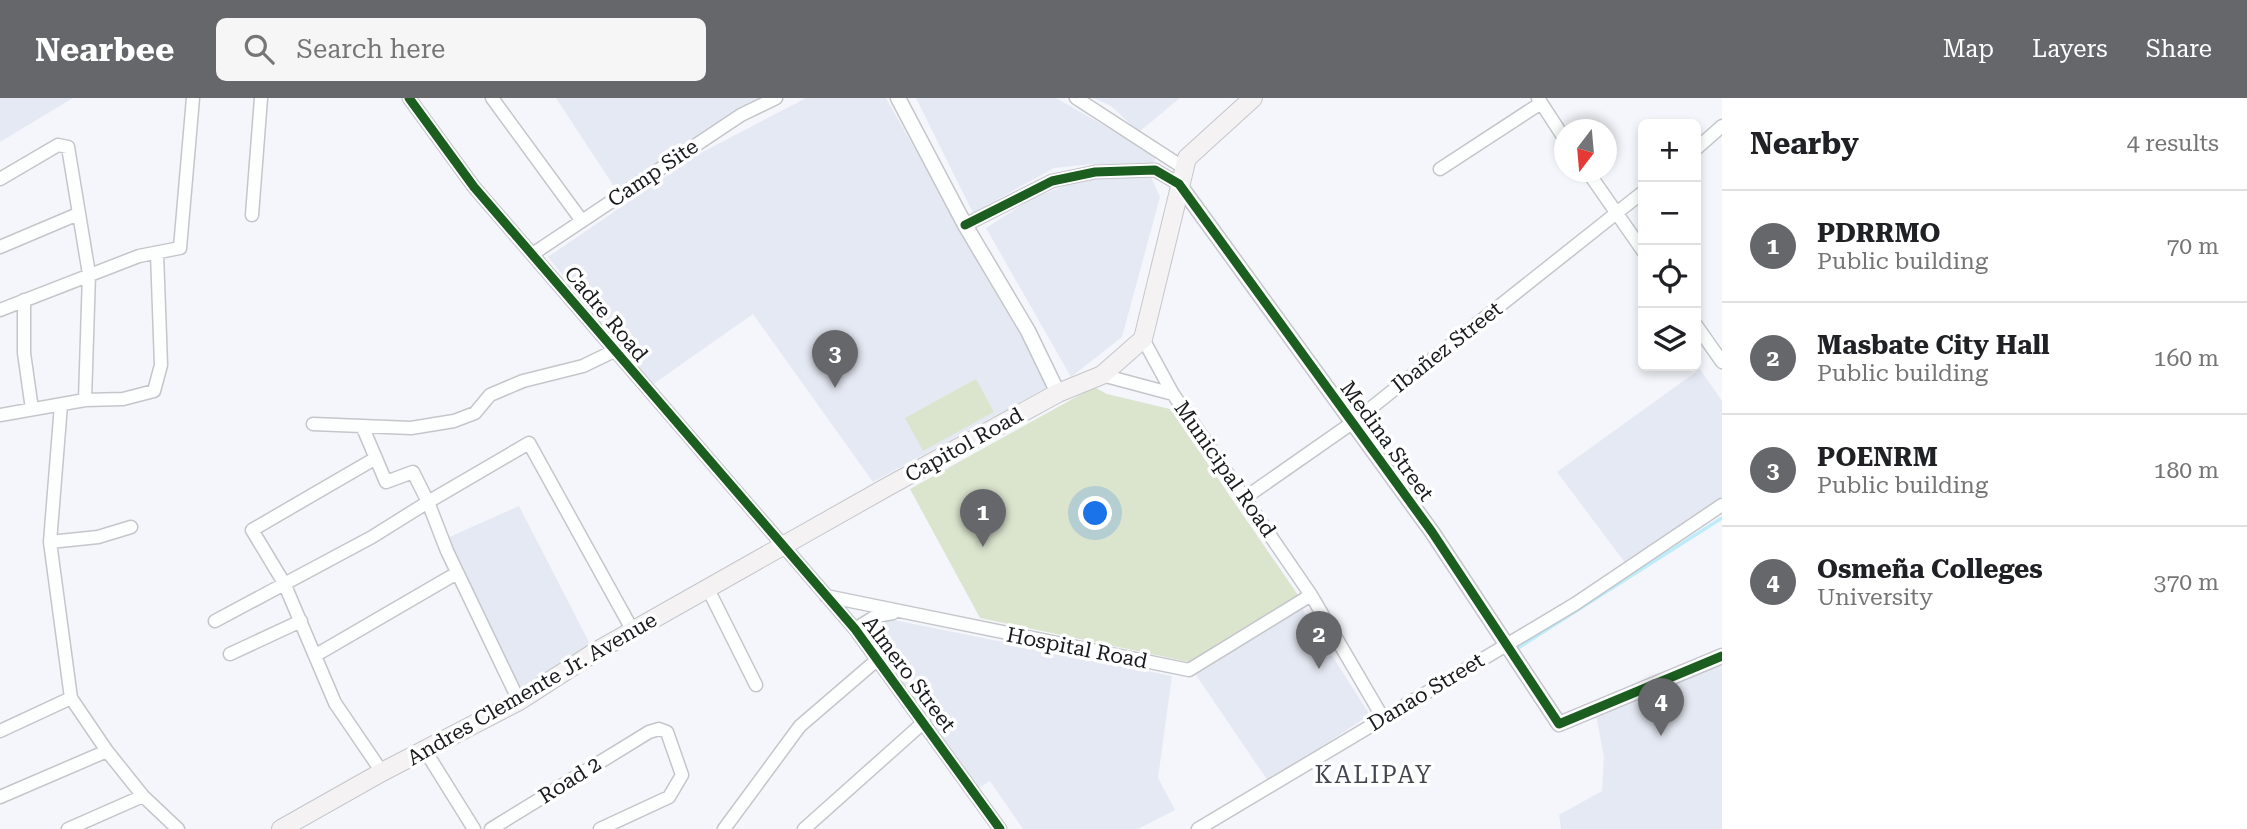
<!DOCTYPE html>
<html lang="en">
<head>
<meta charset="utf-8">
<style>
  body { margin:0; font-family:"Roboto Serif",serif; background:#f6f6f6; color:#202124 }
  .controls { position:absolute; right:21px; top:21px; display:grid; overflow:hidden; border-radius:10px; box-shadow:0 4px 10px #0003 }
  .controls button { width:63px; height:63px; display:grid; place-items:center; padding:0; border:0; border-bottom:2px solid #e0e0e0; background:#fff; color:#202124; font:35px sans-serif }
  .compass { position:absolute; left:1554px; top:21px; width:63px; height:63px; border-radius:50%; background:#fff; box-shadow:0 4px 10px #0003; rotate:196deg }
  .you { position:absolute; left:1096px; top:416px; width:24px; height:24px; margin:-18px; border:5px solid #fff; border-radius:50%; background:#1a73e8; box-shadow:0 0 0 10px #1a73e833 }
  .badge { display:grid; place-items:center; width:46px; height:46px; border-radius:50%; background:#66676b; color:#fff; font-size:23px; font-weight:700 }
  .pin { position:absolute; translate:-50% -58px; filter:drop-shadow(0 2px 4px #0008) }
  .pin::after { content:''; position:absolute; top:37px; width:24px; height:21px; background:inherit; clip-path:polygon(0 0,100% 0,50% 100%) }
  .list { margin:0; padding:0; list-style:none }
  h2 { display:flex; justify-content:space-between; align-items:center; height:91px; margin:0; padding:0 28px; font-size:30px }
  h2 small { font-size:23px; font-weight:400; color:#757577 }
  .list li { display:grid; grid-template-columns:46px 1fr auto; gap:21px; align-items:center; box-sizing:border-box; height:112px; padding:0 28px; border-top:2px solid #e0e0e0 }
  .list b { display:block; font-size:26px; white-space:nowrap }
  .list p { margin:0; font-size:23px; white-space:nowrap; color:#757577 }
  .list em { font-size:23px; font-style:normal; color:#757577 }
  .icon { flex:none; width:38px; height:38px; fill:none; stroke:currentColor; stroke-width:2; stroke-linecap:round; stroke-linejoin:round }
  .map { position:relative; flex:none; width:1722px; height:731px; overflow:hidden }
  header { display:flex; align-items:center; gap:42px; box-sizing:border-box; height:98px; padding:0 35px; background:#66676b; color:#fff }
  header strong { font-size:33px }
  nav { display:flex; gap:38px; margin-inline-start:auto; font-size:24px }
  .search { width:490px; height:63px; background:#f6f6f6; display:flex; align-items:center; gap:18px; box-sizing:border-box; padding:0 24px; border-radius:10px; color:#757577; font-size:26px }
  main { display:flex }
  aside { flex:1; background:#fff }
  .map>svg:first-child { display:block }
  .built { fill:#e5e9f3 }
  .green { fill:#dbe5ce }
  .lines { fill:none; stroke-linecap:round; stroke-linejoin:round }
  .stream { stroke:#bdedfb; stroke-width:3.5 }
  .minor-casing { stroke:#c4c6ca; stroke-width:15 }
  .tertiary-casing { stroke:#c4c6ca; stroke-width:17 }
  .secondary-casing { stroke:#c4c6ca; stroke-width:20 }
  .minor { stroke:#fdfefe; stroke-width:12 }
  .tertiary { stroke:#fdfefe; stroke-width:14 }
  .secondary { stroke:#f4f2f2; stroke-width:18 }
  .cycleway-casing { stroke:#fff; stroke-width:13 }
  .cycleway { stroke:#1b5e20; stroke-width:9 }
  .labels { text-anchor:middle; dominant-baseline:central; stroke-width:7; stroke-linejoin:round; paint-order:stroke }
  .street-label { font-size:21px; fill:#191a1e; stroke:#fff }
  .quarter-label { font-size:24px; letter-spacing:2px; fill:#42464f; stroke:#fff }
</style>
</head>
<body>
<header>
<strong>Nearbee</strong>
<div class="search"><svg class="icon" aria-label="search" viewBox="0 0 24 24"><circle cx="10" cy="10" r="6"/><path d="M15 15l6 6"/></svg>Search here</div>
<nav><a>Map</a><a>Layers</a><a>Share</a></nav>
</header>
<main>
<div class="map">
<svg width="1722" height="731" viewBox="0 0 1722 731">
  <rect width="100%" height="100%" fill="#f4f6fb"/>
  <path class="built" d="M 0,0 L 73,0 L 0,44 Z
    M 556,0 L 760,0 L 617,93 Z
    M 806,0 L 886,0 L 1050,288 L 873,384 L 753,216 L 652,287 L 548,159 L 697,57 Z
    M 916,0 L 1056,0 L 1157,58 L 1151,68 L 1092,66 L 1054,70 L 973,115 Z
    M 1093,0 L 1180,0 L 1139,34 L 1111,8 Z
    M 1088,79 L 1151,79 L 1160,99 L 1122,239 L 1071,279 L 986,130 L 1033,100 Z
    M 1700,271 L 1722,303 L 1722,399 L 1626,466 L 1557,374 Z
    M 519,408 L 591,548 L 519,595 L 445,441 Z
    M 1301,509 L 1370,617 L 1268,683 L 1196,577 Z
    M 884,520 L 1172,578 L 1158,680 L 1175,712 L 1138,731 L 1023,731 L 990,683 L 977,691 L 861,532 Z
    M 1722,567 L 1722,731 L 1561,731 L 1559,717 L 1602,693 L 1604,659 L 1596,617 Z"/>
  <path class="green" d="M 976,281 L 994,314 L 923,353 L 905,320 Z
    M 1094,289 L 1107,296 L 1170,311 L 1298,497 L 1189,564 L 980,520 L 910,391 Z"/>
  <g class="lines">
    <path class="stream" d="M 1515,552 L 1722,420"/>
    <defs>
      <path id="minor" d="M 409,0 L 474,89 L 855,531 L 1000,731
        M 492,0 L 582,123
        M 1076,0 L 1184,70
        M 1538,0 L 1564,40
        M 1696,51 L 1722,28
        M 1440,71 L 1541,5
        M 1588,74 L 1643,153
        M 0,81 L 58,47 L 68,49 L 89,176 L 85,302 L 123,301 L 154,293 L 161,267 L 157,155
        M 252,117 L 261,0
        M 965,127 L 1052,83 L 1095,74 L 1155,72 L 1179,86
        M 0,149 L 78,116
        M 534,155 L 741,17 L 776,0
        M 24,202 L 24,255 L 32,311
        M 0,212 L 139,158 L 180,150 L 193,0
        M 1696,227 L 1722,264
        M 1143,241 L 1173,296 L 1311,497 L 1383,620
        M 1102,277 L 1173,296
        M 61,307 L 50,444 L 98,439 L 131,429
        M 0,317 L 85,302
        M 313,326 L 411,330 L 454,323 L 475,315 L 490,297 L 523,283 L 583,268 L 614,253
        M 363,330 L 386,384 L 413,374 L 428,404 L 529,345 L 633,533
        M 376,360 L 252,432 L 284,485 L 335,605 L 382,674
        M 1246,399 L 1352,325 L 1643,94
        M 50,444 L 71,600 L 107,653 L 143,698 L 178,731
        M 708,491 L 756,587
        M 826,498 L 1189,572 L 1311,497
        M 215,523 L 372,439 L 428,404 L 447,453 L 519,603
        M 855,531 L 876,518 L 893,515
        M 230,556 L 301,523
        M 316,557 L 457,475
        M 0,633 L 71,600
        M 426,654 L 474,731
        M 0,699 L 107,653
        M 68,731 L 143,698
        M 491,731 L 649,634 L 659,631 L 667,634 L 682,677 L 669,699 L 600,731
        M 724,731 L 800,628 L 878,561
        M 804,731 L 924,624
        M 1198,731 L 1575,506 L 1722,407"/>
      <path id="tertiary" d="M 898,0 L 965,127 L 1028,233 L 1058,295
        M 1179,86 L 1432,434 L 1559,626 L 1722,558"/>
      <path id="secondary" d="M 281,731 L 382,674 L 519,603 L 595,554 L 887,389 L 1058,295 L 1102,277 L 1143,241 L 1187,60 L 1253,0"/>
    </defs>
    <use href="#minor" class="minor-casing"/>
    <use href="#tertiary" class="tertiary-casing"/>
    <use href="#secondary" class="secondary-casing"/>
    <use href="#minor" class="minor"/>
    <use href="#tertiary" class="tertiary"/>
    <use href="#secondary" class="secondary"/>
    <defs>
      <path id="cycleway" d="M 409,0 L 474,89 L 855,531 L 1000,731
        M 965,127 L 1052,83 L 1095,74 L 1155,72 L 1179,86 L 1432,434 L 1559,626 L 1722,558"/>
    </defs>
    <use href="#cycleway" class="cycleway-casing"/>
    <use href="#cycleway" class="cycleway"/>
  </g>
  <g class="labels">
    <g class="street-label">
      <text transform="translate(653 75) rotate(-34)">Camp Site</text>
      <text transform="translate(606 216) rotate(50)">Cadre Road</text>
      <text transform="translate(1447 249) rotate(-38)">Ibañez Street</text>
      <text transform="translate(1387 343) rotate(54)">Medina Street</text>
      <text transform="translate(964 347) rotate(-29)">Capitol Road</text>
      <text transform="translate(1225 371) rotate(55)">Municipal Road</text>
      <text transform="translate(1077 550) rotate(11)">Hospital Road</text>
      <text transform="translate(909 576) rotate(53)">Almero Street</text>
      <text transform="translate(532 591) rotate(-30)">Andres Clemente Jr. Avenue</text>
      <text transform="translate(1426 594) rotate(-31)">Danao Street</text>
      <text transform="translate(570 682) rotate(-32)">Road 2</text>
    </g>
    <g class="quarter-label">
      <text x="1374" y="677">KALIPAY</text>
    </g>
  </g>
</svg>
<div class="controls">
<button>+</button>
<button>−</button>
<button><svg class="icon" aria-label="locate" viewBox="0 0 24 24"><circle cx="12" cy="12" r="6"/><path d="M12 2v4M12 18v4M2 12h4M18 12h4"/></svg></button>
<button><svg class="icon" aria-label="layers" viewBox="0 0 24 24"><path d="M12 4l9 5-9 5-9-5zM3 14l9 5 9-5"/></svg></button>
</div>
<svg class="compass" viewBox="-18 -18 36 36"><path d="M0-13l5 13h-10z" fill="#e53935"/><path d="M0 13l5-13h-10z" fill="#757577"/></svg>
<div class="you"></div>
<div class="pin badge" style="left:983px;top:449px">1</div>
<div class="pin badge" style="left:1319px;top:571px">2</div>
<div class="pin badge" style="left:835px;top:290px">3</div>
<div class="pin badge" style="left:1661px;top:638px">4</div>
</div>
<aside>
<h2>Nearby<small>4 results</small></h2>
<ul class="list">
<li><span class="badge">1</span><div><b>PDRRMO</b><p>Public building</p></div><em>70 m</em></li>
<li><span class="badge">2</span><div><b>Masbate City Hall</b><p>Public building</p></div><em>160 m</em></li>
<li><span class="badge">3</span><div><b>POENRM</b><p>Public building</p></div><em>180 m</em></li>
<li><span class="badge">4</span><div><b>Osmeña Colleges</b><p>University</p></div><em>370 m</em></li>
</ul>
</aside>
</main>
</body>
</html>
